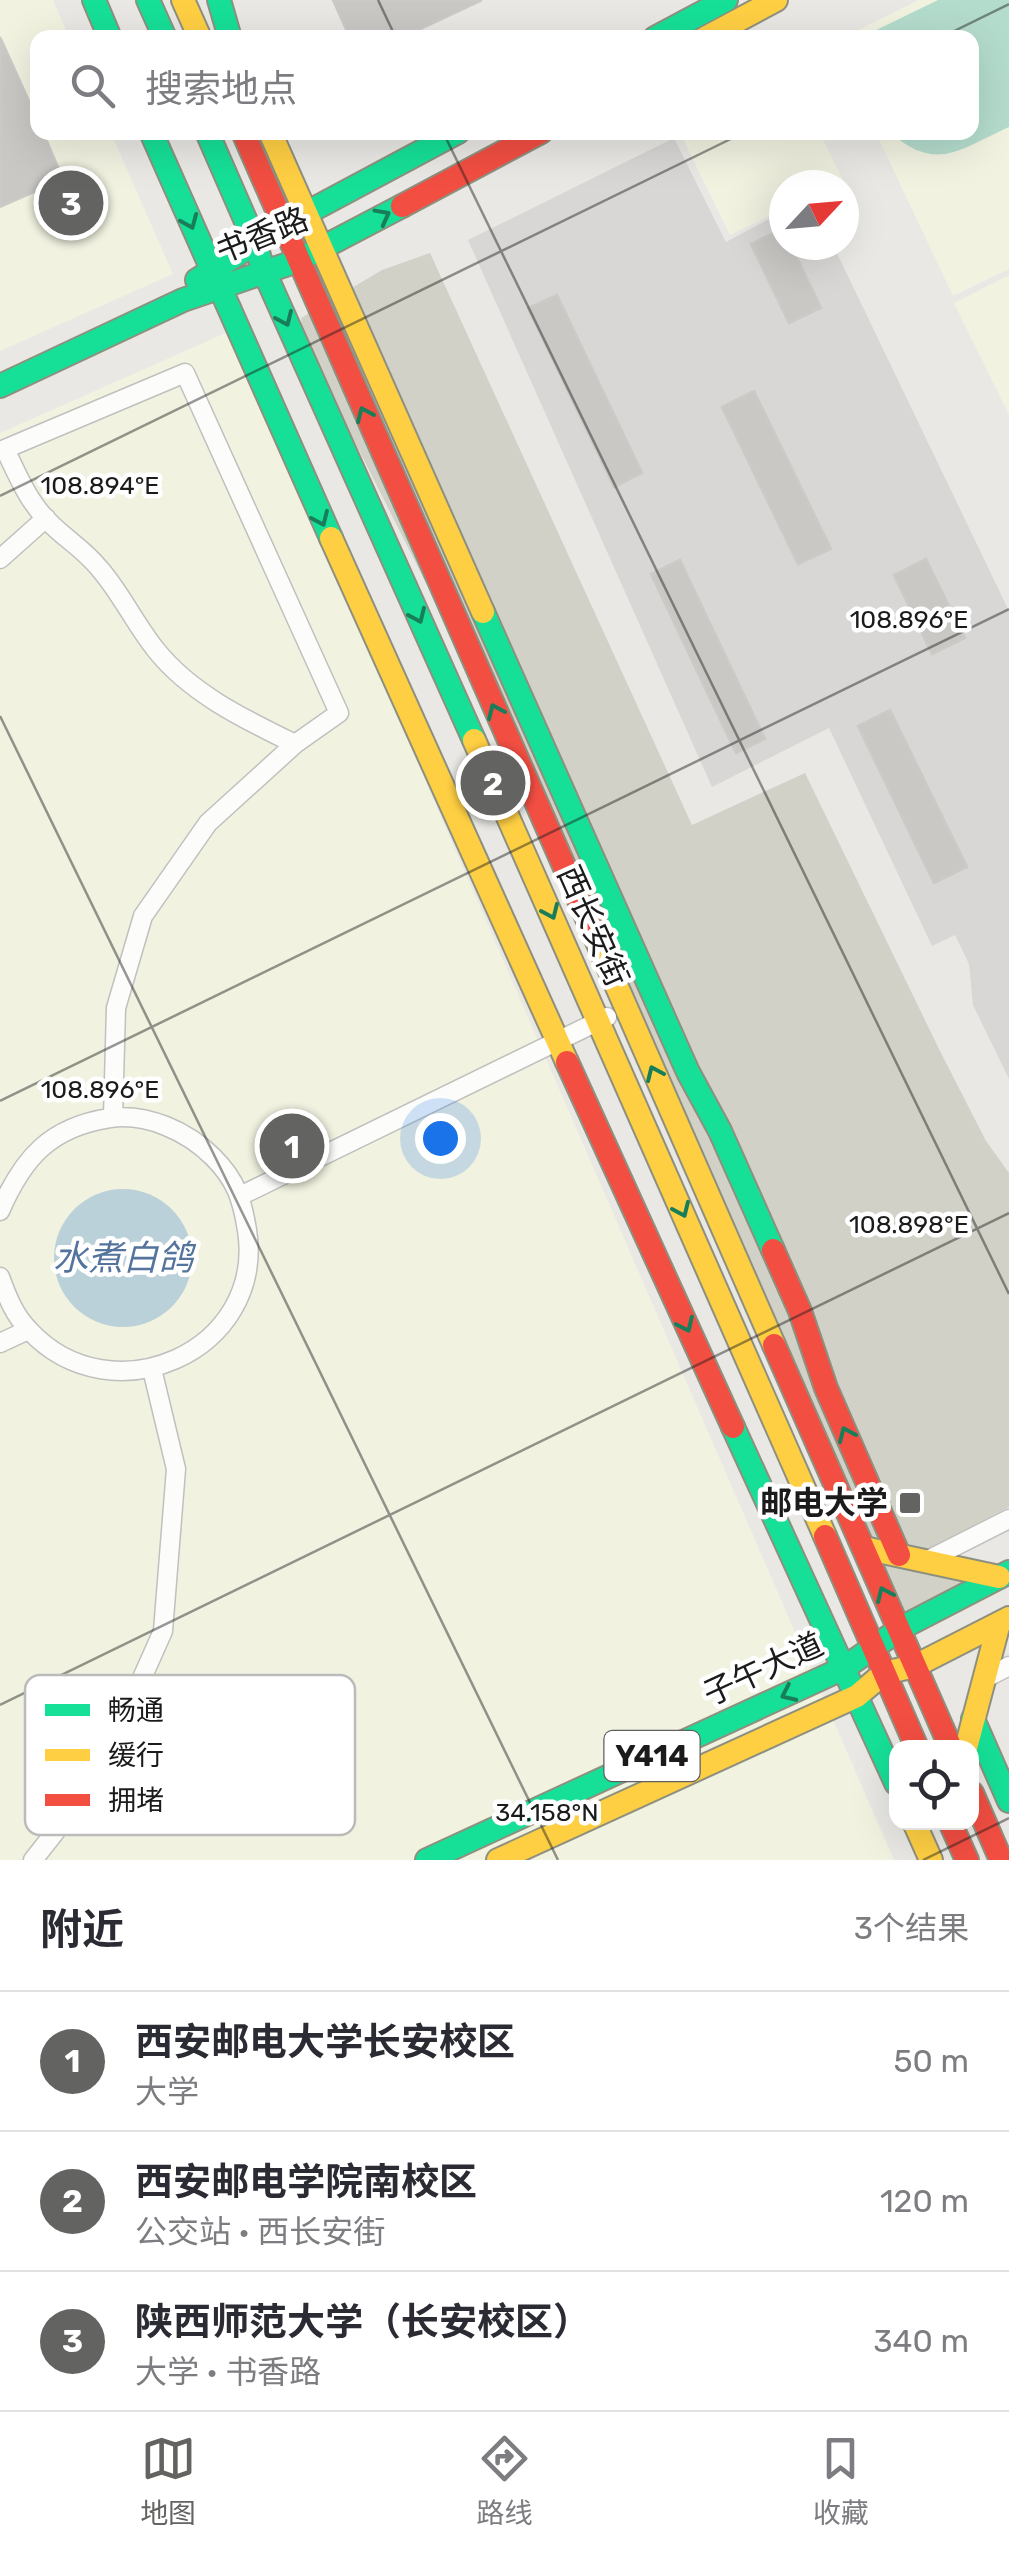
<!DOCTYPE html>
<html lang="zh">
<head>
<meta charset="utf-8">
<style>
  body { margin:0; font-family:Rubik,"Noto Sans SC",sans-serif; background:#f7f7f7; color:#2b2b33 }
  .controls { position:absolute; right:30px; bottom:30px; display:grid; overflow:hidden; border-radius:20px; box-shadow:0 10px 40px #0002 }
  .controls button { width:90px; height:90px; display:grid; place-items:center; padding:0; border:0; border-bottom:2px solid #e1e1e2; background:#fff; color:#2b2b33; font:50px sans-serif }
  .compass { position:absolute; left:769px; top:170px; width:90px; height:90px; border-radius:50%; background:#fff; box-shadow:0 10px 40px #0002; rotate:64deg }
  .you { position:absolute; left:440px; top:1138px; width:35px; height:35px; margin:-25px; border:8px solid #fff; border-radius:50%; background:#1a73e8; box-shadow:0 0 0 15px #1a73e833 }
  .badge { display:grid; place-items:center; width:65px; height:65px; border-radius:50%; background:#636361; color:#fff; font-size:32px; font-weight:700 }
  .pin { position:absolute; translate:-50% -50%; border:5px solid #fff; box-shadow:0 2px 10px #0006 }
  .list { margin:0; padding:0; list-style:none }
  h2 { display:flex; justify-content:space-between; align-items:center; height:130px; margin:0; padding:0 40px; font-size:42px }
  h2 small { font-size:32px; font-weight:400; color:#7c7c81 }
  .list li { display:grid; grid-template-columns:65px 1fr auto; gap:30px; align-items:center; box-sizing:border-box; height:140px; padding:0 40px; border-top:2px solid #e1e1e2 }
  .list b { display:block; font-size:38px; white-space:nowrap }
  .list p { margin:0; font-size:32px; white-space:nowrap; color:#7c7c81 }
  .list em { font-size:32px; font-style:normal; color:#7c7c81 }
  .icon { flex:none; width:55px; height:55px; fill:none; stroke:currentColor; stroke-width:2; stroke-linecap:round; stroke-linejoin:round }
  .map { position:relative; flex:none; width:1009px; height:1860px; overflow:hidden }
  .search { position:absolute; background:#fff; box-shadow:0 10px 40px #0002; left:30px; right:30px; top:30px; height:110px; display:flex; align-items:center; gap:25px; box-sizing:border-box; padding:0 35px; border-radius:20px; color:#7c7c81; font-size:38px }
  .sheet { height:550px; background:#fff }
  nav { display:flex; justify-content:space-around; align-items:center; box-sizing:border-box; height:140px; border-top:2px solid #e1e1e2; background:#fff; font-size:28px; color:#7c7c81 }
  nav a { display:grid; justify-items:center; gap:5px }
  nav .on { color:#636361 }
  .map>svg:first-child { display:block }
  .residential { fill:#d8d7d5 }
  .education { fill:#f1f2e0 }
  .construction { fill:#d1d1c7 }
  .pitch { fill:#b4dccd }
  .water { fill:#bbd1d9 }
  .building { fill:#cac8c5; stroke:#cccac6; stroke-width:2.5 }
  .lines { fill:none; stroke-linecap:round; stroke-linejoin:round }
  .street-casing { stroke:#c0c0be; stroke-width:21 }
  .fast-casing { stroke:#8e907f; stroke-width:26 }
  .slow-casing { stroke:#8e907f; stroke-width:26 }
  .jam-casing { stroke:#8e907f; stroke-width:26 }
  .street { stroke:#fcfcfb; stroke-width:18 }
  .fast { stroke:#16e098; stroke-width:22 }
  .slow { stroke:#ffcf43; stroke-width:22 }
  .jam { stroke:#f24e42; stroke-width:22 }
  .oneway { stroke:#187e5a }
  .ticks { fill:none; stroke:#1b1b1b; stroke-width:2.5; stroke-opacity:0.45 }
  .poi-dot { fill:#636361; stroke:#fff; stroke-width:4 }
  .labels { text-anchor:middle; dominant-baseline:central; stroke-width:9; stroke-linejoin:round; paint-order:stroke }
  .shield { fill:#fff; stroke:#5f5f5f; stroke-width:2.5 }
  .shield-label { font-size:30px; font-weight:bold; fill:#1b1b1b }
  .street-label { font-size:32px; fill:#1b1b1b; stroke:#fff }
  .poi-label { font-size:32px; font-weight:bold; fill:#1b1b1b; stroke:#fff; text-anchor:end }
  .water-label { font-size:35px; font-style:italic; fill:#54749e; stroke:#fff }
  .key { fill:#fff; stroke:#bbb; stroke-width:2.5 }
  .key-label { font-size:28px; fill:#1b1b1b }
  .ticks-label { font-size:25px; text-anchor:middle; fill:#1b1b1b; stroke:#fff; stroke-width:9; stroke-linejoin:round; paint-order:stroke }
</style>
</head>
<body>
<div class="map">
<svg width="1009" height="1860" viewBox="0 0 1009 1860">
  <rect width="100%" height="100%" fill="#e9e8e4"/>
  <path class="residential" d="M 674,138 L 726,242 L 784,211 L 784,245 L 833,245 L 1009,611 L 1009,1079 L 973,1005 L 969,964 L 955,935 L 932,946 L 829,728 L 712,787 L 468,240 Z"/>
  <path class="education" d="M 0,0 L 53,0 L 69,37 L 38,38 L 38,132 L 111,133 L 173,274 L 0,351 Z
    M 919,0 L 1009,0 L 1009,269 L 953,296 L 876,133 L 972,132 L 972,38 L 842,38 Z
    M 693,133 L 820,133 L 843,180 L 833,185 L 784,185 L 784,209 L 730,235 L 683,139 Z
    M 1009,275 L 1009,415 L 954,303 Z
    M 230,331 L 894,1860 L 0,1860 L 0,433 Z"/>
  <path class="construction" d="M 430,253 L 692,825 L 805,773 L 940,1051 L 986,1141 L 1009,1173 L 1009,1507 L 952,1537 L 971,1583 L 905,1613 L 434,599 L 305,343 L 301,318 L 382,270 Z"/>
  <path class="pitch" d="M 938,0 L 1009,0 L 1009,127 C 960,149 937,173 891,133 L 972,132 L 972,38 L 862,37 Z"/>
  <path class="water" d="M54 1258a69 69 0 1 1 138 0a69 69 0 1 1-138 0Z"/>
  <path class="building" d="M 333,0 L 482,0 L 401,38 L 350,38 Z
    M 0,37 L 38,121 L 38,132 L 43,132 L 63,179 L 0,207 Z
    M 784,228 L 784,245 L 791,245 L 821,308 L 789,323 L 751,244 Z
    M 557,295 L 642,473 L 614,487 L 528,308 Z
    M 754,391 L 831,549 L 798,564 L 722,407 Z
    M 926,559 L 965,638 L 932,654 L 894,575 Z
    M 680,560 L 765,739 L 736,753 L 651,574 Z
    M 890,710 L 967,867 L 934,883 L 858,726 Z"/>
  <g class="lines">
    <defs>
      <path id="street" d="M 0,559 L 46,518
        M 113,1117 L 116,1008 L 143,916 L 208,823 L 295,744 L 339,713 L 185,373 L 5,449 C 17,474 28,501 48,521 C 64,538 84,549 99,568 C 121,593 135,624 156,650 C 191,694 246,720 295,744
        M 242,1195 L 607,1017
        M 0,1211 C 23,1158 50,1127 110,1118 C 147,1113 187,1131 213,1157 C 236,1180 242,1199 247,1230 C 266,1352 111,1419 29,1330 C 14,1315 7,1296 0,1277
        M 0,1343 L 28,1330
        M 926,1561 L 1009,1519
        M 984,1679 L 1009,1666
        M 33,1860 L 97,1779 L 163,1631 L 176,1469 L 152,1369"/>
      <path id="fast" d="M 94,0 L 110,38
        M 148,0 L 165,38
        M 219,0 L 230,38
        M 655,38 L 726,0
        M 151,132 L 331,538
        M 207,132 L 255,242 L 263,269 L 474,740
        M 197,280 L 284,225 L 458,132
        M 0,386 L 183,300 L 297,261 L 402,206
        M 483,612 L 688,1072 L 720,1131 L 773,1250
        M 733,1427 L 896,1783
        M 973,1719 L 1009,1801
        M 427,1860 L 844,1668 L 903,1627 L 1009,1572"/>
      <path id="slow" d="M 183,0 L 200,38
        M 705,38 L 776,0
        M 270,132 L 483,612
        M 331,538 L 567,1062
        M 474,740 L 825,1536
        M 589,923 L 774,1345
        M 864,1548 L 999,1577
        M 966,1748 L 999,1623
        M 914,1822 L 931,1860
        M 498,1860 L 857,1696 L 884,1673 L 915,1666 L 1009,1618"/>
      <path id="jam" d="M 243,132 L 589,923
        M 402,206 L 541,132
        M 567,1062 L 733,1427
        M 773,1250 L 800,1311 L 826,1388 L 899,1555
        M 774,1345 L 951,1748
        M 825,1536 L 917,1748
        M 972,1793 L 1001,1860
        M 950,1822 L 967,1860"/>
    </defs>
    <use href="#street" class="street-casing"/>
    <use href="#fast" class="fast-casing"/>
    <use href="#slow" class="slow-casing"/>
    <use href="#jam" class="jam-casing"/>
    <use href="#street" class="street"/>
    <use href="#fast" class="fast"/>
    <use href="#slow" class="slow"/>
    <use href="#jam" class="jam"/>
  </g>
  <defs><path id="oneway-chevron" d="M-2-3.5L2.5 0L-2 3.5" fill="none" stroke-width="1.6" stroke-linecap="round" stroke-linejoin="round" transform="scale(2.5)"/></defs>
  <g class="oneway">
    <use href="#oneway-chevron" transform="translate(383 216) rotate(-28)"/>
    <use href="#oneway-chevron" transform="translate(190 222) rotate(67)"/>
    <use href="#oneway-chevron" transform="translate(285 319) rotate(66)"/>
    <use href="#oneway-chevron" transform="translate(364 414) rotate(-114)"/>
    <use href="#oneway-chevron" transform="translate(321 519) rotate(66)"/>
    <use href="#oneway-chevron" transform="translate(418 616) rotate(66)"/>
    <use href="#oneway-chevron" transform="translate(495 711) rotate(-114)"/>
    <use href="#oneway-chevron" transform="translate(551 912) rotate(66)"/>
    <use href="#oneway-chevron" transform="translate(654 1073) rotate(-114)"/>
    <use href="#oneway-chevron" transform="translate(682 1210) rotate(66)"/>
    <use href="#oneway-chevron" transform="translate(686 1325) rotate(65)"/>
    <use href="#oneway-chevron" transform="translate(846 1434) rotate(-114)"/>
    <use href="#oneway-chevron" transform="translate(884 1594) rotate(-114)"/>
    <use href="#oneway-chevron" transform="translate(788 1694) rotate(155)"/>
  </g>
  <path class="ticks" d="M 378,0 L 396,38M 940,38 L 1009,4M 443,132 L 1009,1294M 0,496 L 745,132M 0,716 L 558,1860M 0,1101 L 1009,609M 0,1705 L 1009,1213M 923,1860 L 1009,1818"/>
  <rect class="poi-dot" x="898" y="1491" width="24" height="24" rx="5"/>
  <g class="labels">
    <rect class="shield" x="604.5" y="1731" width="95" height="50" rx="8"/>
    <g class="shield-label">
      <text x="652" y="1756">Y414</text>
    </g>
    <g class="street-label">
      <text transform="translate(262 235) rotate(-22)">书香路</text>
      <text transform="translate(593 926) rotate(66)">西长安街</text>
      <text transform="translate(763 1669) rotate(-25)">子午大道</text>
    </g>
    <g class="poi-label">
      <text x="888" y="1503">邮电大学</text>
    </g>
    <g class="water-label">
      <text x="123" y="1258">水煮白鸽</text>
    </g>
  </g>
  <rect x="25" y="1675" width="330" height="160" rx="15" class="key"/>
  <rect x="45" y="1704" width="45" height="12" fill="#16e098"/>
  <rect x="45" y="1749" width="45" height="12" fill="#ffcf43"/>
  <rect x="45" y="1794" width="45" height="12" fill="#f24e42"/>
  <g class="key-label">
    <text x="108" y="1720">畅通</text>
    <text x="108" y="1765">缓行</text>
    <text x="108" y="1810">拥堵</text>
  </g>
  <g class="ticks-label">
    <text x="100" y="494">108.894°E</text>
    <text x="909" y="628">108.896°E</text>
    <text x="100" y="1098">108.896°E</text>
    <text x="909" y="1233">108.898°E</text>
    <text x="547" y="1821">34.158°N</text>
  </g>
</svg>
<div class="controls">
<button><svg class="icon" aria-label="locate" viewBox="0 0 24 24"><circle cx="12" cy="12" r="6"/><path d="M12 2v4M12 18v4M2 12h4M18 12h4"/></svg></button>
</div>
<svg class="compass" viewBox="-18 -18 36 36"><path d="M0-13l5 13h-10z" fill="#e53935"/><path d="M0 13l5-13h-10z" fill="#7c7c81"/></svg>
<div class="you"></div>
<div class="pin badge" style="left:292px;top:1146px">1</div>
<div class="pin badge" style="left:493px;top:783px">2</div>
<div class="pin badge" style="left:71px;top:203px">3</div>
<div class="search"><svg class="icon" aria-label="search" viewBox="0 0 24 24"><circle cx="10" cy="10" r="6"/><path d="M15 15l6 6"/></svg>搜索地点</div>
</div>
<section class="sheet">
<h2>附近<small>3个结果</small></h2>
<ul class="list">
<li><span class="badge">1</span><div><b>西安邮电大学长安校区</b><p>大学</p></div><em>50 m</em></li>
<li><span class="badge">2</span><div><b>西安邮电学院南校区</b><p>公交站 · 西长安街</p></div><em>120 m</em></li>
<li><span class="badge">3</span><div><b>陕西师范大学（长安校区）</b><p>大学 · 书香路</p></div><em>340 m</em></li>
</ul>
</section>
<nav>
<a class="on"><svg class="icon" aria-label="map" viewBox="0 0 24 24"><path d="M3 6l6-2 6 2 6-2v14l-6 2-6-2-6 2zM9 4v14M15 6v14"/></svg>地图</a>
<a><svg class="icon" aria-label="directions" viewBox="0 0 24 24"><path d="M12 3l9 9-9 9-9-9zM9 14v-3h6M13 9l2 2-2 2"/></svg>路线</a>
<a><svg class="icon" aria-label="saved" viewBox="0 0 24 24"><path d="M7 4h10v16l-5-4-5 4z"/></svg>收藏</a>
</nav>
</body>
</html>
